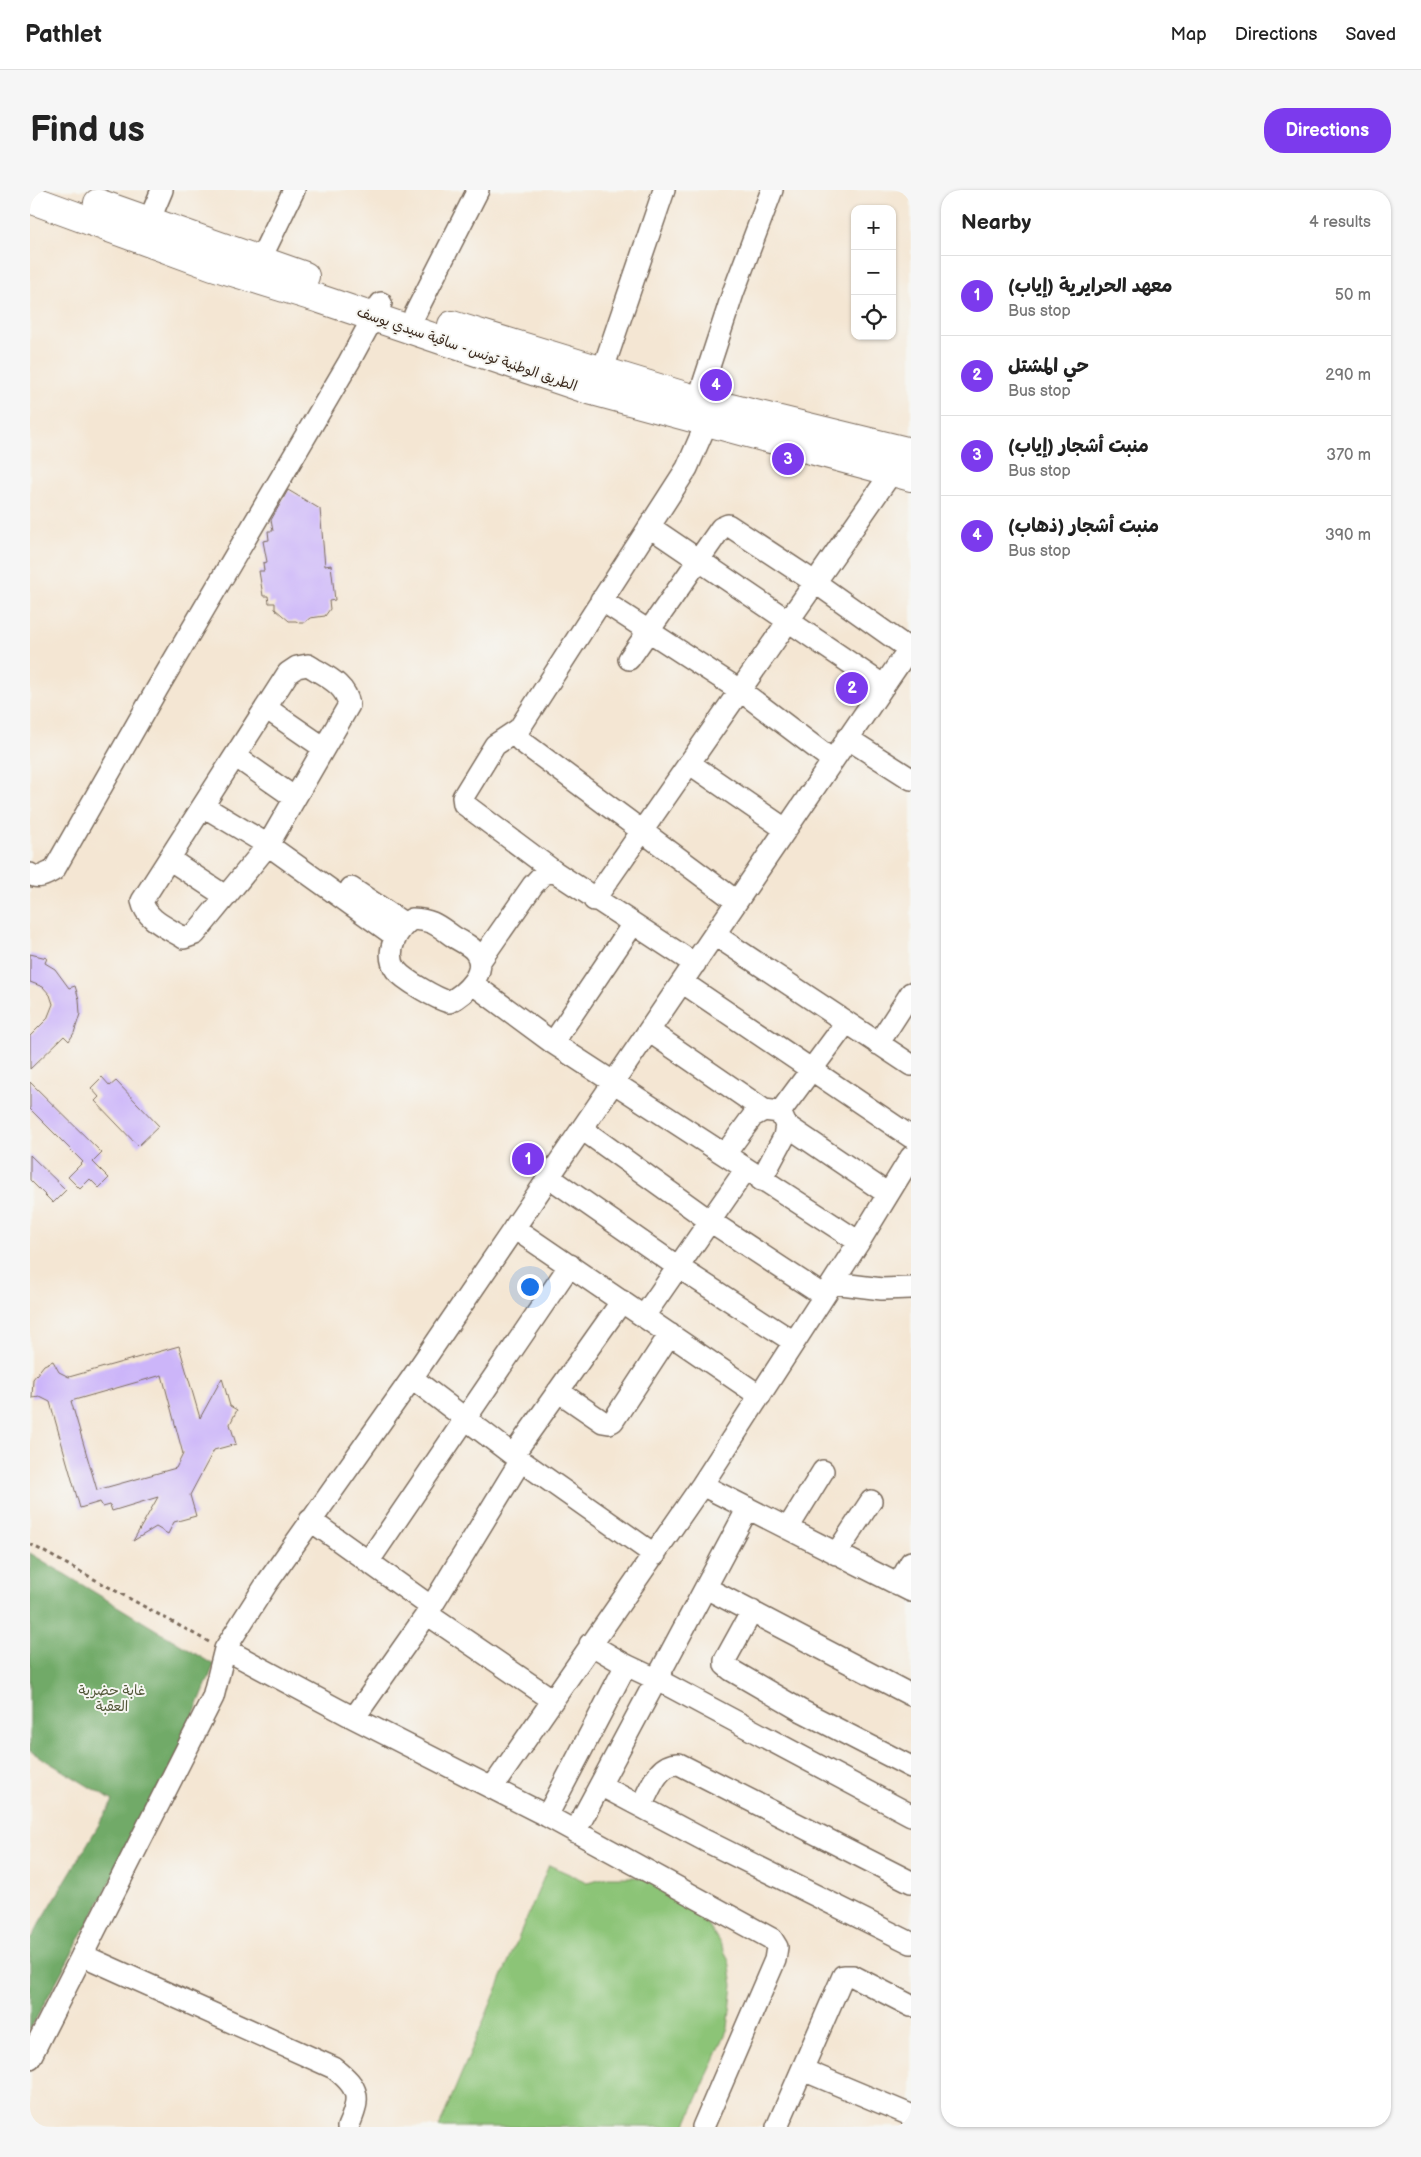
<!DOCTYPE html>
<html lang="en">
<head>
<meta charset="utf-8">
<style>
  body { margin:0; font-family:"Balsamiq Sans","Playpen Sans Arabic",sans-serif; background:#f6f6f6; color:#222 }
  .controls { position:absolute; right:15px; top:15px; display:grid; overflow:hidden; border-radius:10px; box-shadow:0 1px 4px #0004 }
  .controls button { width:45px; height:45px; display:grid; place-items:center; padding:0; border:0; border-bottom:1px solid #e0e0e0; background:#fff; color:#222; font:25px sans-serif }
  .you { position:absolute; left:499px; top:1096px; width:18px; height:18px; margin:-12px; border:4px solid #fff; border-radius:50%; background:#1a73e8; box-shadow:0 0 0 8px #1a73e833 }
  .badge { display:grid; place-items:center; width:32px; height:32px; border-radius:50%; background:#7c3aed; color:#fff; font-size:16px; font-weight:700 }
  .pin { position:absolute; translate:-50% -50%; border:2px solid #fff; box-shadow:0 1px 5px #0006 }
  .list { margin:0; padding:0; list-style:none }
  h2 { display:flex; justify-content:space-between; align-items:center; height:65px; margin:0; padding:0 20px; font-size:21px }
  h2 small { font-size:16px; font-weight:400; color:#767676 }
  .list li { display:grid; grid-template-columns:32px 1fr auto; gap:15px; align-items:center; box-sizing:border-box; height:80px; padding:0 20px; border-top:1px solid #e0e0e0 }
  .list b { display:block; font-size:19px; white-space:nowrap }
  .list p { margin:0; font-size:16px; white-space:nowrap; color:#767676 }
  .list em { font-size:16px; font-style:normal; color:#767676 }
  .icon { flex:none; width:28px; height:28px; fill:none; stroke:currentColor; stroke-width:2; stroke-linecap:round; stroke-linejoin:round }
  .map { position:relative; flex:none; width:881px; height:1937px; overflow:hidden; border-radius:20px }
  header { display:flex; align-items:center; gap:30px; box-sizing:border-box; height:70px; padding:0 25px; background:#fff; border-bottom:1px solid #e0e0e0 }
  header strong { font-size:24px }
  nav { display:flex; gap:28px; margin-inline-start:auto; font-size:18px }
  .intro { display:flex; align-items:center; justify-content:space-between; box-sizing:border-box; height:120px; padding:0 30px }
  h1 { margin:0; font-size:35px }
  .button { padding:12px 22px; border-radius:20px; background:#7c3aed; color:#fff; font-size:18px; font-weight:700 }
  main { display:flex; gap:30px; padding:0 30px }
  aside { flex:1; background:#fff; border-radius:20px; box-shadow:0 1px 4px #0004 }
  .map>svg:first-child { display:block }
  .green { fill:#8cc477; stroke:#64774a }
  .forest { fill:#71aa68; stroke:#566a43 }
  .building { fill:#ccb5f9; fill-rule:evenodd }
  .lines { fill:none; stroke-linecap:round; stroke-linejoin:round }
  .minor-casing { stroke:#7c6c5d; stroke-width:24 }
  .highway-casing { stroke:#7c6c5d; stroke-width:30 }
  .path { stroke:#7c6c5d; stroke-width:3; stroke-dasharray:4 4; stroke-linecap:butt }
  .minor { stroke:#fff; stroke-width:21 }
  .highway { stroke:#fff; stroke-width:28 }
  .labels { text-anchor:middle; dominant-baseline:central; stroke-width:4; stroke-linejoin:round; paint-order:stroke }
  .street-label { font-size:14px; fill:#3b2a1e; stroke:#f6f6f2 }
  .park-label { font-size:14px; fill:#535839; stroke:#f6f6f2 }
</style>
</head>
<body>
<header>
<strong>Pathlet</strong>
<nav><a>Map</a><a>Directions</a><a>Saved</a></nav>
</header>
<div class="intro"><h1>Find us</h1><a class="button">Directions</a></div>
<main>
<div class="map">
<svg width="881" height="1937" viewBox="0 0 881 1937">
  <rect width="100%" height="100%" fill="#f6f6f2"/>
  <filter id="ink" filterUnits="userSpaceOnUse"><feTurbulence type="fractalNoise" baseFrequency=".02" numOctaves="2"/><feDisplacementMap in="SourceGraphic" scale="10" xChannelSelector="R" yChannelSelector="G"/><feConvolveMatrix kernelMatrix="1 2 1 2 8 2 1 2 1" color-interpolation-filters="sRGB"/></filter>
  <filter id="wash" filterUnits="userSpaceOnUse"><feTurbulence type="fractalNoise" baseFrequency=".0096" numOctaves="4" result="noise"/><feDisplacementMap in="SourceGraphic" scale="20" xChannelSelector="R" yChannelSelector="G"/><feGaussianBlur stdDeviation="1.12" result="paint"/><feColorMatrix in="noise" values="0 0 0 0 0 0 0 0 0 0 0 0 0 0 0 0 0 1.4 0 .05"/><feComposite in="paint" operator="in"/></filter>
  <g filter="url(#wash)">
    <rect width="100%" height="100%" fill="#f4e6d3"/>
    <path class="green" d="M 519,1675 L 557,1692 L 578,1687 L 605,1687 L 619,1690 L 662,1716 L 675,1729 L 691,1755 L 699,1770 L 703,1795 L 698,1838 L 655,1937 L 409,1937 Z"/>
    <path class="forest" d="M 0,1363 L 184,1475 L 142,1579 L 0,1840 L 0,1750 L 83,1611 L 0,1561 Z"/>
    <g id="blocks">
      <path class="building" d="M 258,300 L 290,319 L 295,376 L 301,375 L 305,410 L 299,411 L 300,419 L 295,426 L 280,428 L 274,433 L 269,433 L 266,431 L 259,431 L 245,419 L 245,413 L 239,413 L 238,406 L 233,406 L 229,381 L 234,381 L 233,373 L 237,372 L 233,351 L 239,350 L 238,341 L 243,341 L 241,330 Z
        M 0,764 L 17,768 L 15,773 L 25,779 L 39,798 L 45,796 L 49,809 L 50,824 L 44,843 L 39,851 L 34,846 L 0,879 L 0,846 L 17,829 L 23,814 L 20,805 L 13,797 L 0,792 Z
        M 72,887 L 80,896 L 86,891 L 129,936 L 108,956 L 65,911 L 69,907 L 61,898 Z
        M 0,892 L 72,963 L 63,972 L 79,988 L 69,998 L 60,989 L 50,999 L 38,987 L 53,972 L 0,919 Z
        M 0,965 L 36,1000 L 23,1013 L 0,990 Z
        M 149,1156 L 170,1228 L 192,1188 L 200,1216 L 207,1220 L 200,1234 L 206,1254 L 184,1260 L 160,1305 L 166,1326 L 144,1332 L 138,1344 L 126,1337 L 103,1351 L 128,1307 L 82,1321 L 80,1315 L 73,1317 L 70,1312 L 50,1318 L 20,1212 L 10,1207 L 2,1208 L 3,1189 L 14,1175 L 23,1171 L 29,1182 L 39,1187 ZM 132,1185 L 153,1264 L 146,1278 L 67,1300 L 41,1211 Z"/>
    </g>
  </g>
  <g filter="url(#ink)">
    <use href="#blocks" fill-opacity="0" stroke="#7c6c5d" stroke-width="1"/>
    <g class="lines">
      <defs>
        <path id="minor" d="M 119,31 L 132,0
          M 230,70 L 264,0
          M 385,124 L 448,0
          M 572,182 L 634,0
          M 668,210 L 703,103 L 742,0
          M 677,232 L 657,278 L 489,539 L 488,545 L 491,551 L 706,711
          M 620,337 L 854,496
          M 571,410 L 711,501 L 802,570
          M 599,469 L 691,338 L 698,335 L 786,393 L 879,459
          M 278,475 C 295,486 316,494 319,515 L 238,655 L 165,744 L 154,748 C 138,738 116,730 112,711 L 258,483 L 267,477 Z
          M 236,518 L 294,558
          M 489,539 L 465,555 L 433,607 L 434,614 L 525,682
          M 817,548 L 881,589
          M 205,566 L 265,608
          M 659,573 L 755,639
          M 173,616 L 238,655 L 365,746
          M 139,669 L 195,706
          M 0,684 C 8,690 17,684 24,680 L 127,499 L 319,172 L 351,113
          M 321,698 L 375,734
          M 564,710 L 862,282
          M 382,729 C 403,730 407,735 424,747 C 430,751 442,756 446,763 C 459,782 435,804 419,812 C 407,809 374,790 366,780 C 354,762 367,739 382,729 Z
          M 685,745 L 881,875
          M 450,771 L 503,695 L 514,683 L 525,682 L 665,774
          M 652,792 L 881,947
          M 443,794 L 523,853 L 829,1052
          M 619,841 L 734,920
          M 523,853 L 603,734
          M 848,854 L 881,803
          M 750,922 L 816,833
          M 756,935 L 858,1004
          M 552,939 L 680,1031 L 794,1106
          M 695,964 L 723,926 L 734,920 L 750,922 L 756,935 L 754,947 L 731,990
          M 519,987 L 648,1077 L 764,1152
          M 484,1038 L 730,1206
          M 803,1093 L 852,1099 L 881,1098
          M 614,1126 L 716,979
          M 382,1188 L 483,1265 L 625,1365
          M 528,1201 L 573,1232 L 579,1233 L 583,1231 L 640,1144
          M 483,1265 L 592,1111
          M 672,1295 L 881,1401
          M 280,1330 L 400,1416
          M 758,1338 L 793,1281
          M 806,1364 L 841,1311
          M 338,1372 L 540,1075
          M 868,1395 L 881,1372
          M 676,1398 L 881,1505
          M 722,1421 L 695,1470 L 695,1475 L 701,1480 L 770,1520 L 881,1577
          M 397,1424 L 523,1510
          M 560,1454 L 596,1475 L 628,1490 L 881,1625
          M 195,1459 L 324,1528 L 517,1626 L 742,1749 L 747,1757 L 745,1770 L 673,1937
          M 324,1528 L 397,1424 L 491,1270
          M 570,1595 L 676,1651 L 881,1753
          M 462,1598 L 672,1295 L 829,1052 L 881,967
          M 611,1616 C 620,1600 627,1573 649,1574 L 881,1692
          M 517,1626 L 596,1475
          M 545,1642 L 718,1318
          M 52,1765 L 304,1878 C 330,1898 331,1908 318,1937
          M 0,1868 L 183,1507 L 195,1459 L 237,1393 L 382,1188 L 881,456
          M 773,1880 L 878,1924
          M 747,1937 L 813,1786 L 823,1786 L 881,1816"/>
        <path id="highway" d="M 0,9 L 183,76 L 290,109 L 559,200 L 881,287
          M 68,13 L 275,86
          M 422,135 L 668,210 L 881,262"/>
      </defs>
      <use href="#minor" class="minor-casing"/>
      <use href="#highway" class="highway-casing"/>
      <path class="path" d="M 0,1354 L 179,1452"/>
      <use href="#minor" class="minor"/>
      <use href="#highway" class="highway"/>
    </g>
  </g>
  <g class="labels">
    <g class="street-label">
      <text transform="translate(437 159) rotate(19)">الطريق الوطنية تونس - ساقية سيدي يوسف</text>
    </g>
    <g class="park-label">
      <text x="82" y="1500">غابة حضرية<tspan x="82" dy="16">العقبة</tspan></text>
    </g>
  </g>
</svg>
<div class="controls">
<button>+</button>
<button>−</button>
<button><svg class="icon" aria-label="locate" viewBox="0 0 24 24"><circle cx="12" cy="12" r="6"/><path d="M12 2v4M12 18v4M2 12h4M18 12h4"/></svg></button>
</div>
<div class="you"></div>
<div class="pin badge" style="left:498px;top:969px">1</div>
<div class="pin badge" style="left:822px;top:498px">2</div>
<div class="pin badge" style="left:758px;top:269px">3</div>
<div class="pin badge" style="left:686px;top:195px">4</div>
</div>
<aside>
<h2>Nearby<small>4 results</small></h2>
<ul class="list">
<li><span class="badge">1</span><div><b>معهد الحرايرية (إياب)</b><p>Bus stop</p></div><em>50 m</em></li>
<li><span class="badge">2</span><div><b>حي المشتل</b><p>Bus stop</p></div><em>290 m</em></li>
<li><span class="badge">3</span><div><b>منبت أشجار (إياب)</b><p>Bus stop</p></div><em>370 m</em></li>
<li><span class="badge">4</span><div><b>منبت أشجار (ذهاب)</b><p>Bus stop</p></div><em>390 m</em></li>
</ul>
</aside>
</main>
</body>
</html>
